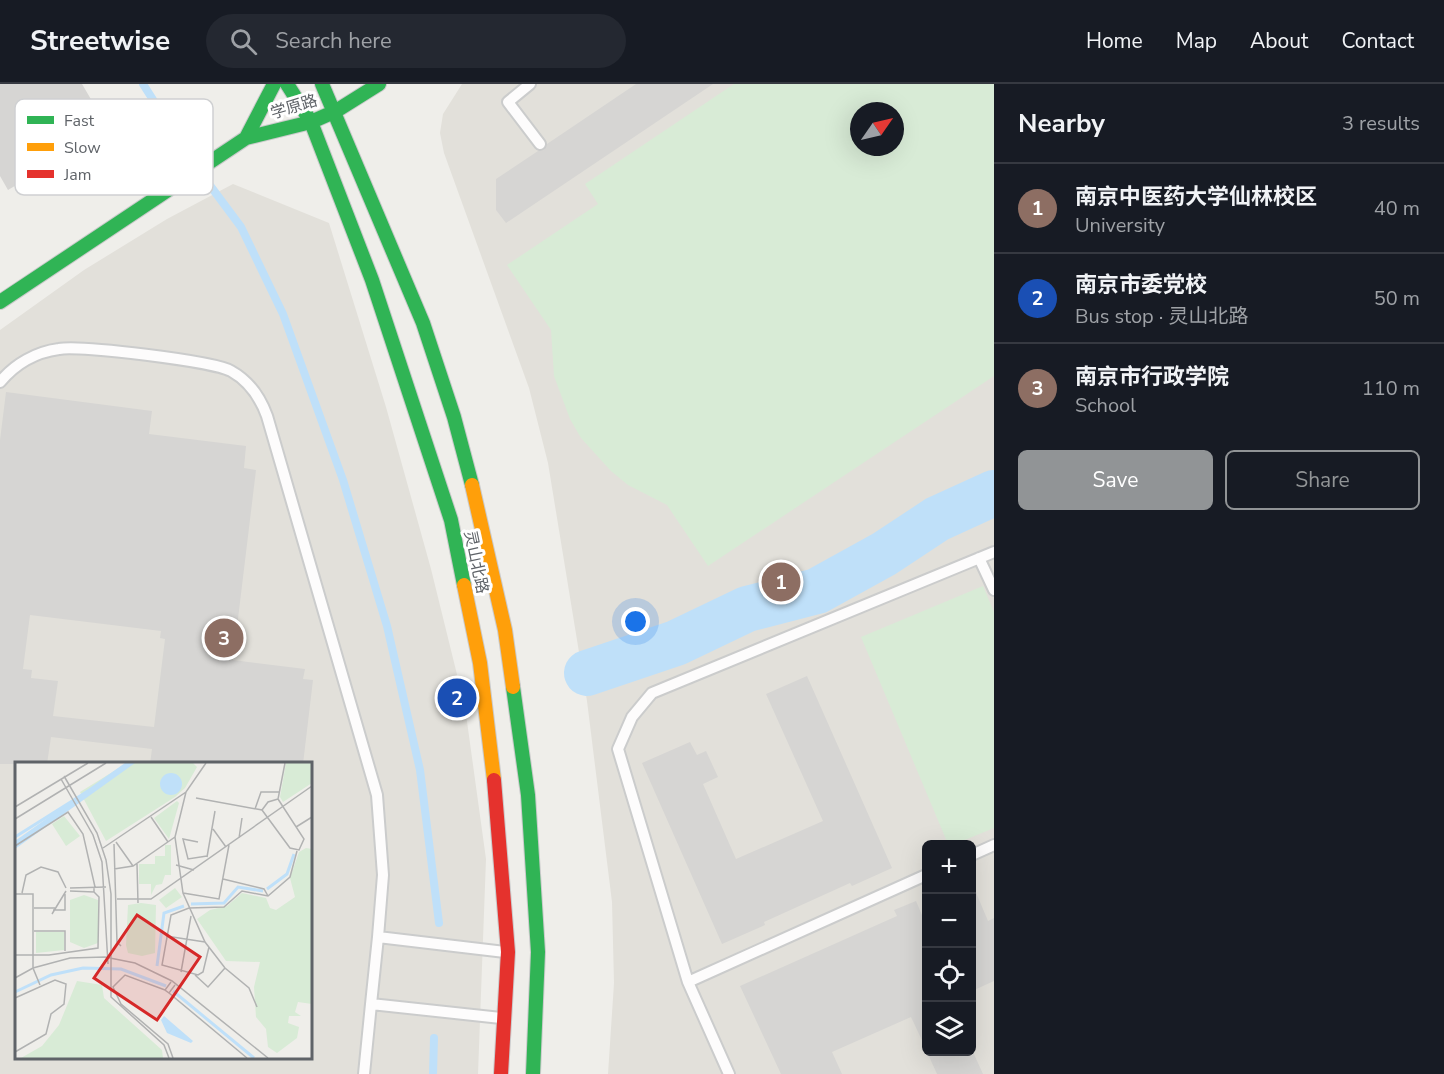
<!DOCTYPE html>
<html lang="en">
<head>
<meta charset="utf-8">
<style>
  body { margin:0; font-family:"Nunito Sans","Noto Sans SC",sans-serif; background:#242831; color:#f1f3f6 }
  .controls { position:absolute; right:18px; bottom:18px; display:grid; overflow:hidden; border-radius:9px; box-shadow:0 6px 24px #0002 }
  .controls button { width:54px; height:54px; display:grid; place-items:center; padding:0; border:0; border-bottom:2px solid #363941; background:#171b24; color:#f1f3f6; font:30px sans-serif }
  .compass { position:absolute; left:850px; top:18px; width:54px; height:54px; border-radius:50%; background:#171b24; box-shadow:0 6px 24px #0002; rotate:56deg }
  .you { position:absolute; left:636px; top:538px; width:21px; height:21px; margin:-15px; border:4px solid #fff; border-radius:50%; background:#1a73e8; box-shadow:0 0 0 9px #1a73e833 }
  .badge { display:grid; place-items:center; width:39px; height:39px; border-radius:50%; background:#919496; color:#fff; font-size:20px; font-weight:700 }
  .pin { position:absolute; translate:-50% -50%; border:3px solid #fff; box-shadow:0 2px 6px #0006 }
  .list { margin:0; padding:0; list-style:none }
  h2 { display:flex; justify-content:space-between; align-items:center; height:78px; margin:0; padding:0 24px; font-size:26px }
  h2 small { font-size:20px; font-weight:400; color:#9ea1a6 }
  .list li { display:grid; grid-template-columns:39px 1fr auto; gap:18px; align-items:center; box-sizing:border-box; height:90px; padding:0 24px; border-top:2px solid #363941 }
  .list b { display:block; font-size:22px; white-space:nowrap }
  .list p { margin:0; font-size:20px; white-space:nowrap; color:#9ea1a6 }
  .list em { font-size:20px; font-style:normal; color:#9ea1a6 }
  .actions { display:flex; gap:12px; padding:18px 24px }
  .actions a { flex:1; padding:14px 0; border:2px solid #919496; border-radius:9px; text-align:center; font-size:21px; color:#919496 }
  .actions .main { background:#919496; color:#fff }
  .icon { flex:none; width:33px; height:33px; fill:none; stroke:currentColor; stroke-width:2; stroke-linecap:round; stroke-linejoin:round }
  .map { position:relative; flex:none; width:994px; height:990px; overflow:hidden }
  header { display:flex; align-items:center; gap:36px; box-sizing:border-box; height:84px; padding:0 30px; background:#171b24; border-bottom:2px solid #363941 }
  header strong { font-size:28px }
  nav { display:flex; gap:33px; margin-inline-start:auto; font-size:21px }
  .search { width:420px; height:54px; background:#242831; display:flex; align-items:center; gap:15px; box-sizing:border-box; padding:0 21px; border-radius:33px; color:#9ea1a6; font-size:22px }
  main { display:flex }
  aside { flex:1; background:#171b24 }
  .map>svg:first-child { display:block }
  .education { fill:#e2e0da; fill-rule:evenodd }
  .green { fill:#d8ebd6; fill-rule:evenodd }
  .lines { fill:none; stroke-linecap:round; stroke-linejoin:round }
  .stream { stroke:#bfe0f9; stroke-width:8 }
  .river { stroke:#bfe0f9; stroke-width:46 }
  .building { fill:#d6d5d3; fill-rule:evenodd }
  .lane-casing { stroke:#cbcccc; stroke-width:14 }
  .fast-casing { stroke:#cacacb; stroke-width:16 }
  .slow-casing { stroke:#cacacb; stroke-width:16 }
  .jam-casing { stroke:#cacacb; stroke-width:16 }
  .lane { stroke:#fdfcfc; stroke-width:10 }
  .fast { stroke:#30b455; stroke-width:14 }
  .slow { stroke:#ff9f0a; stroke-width:14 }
  .jam { stroke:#e5322d; stroke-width:14 }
  .labels { text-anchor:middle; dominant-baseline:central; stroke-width:6; stroke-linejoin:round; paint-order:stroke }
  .street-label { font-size:16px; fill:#5f6368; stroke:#fff }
  .inset-river { fill:none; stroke:#bfe0f9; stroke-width:3 }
  .inset-road { fill:none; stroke:#b1b2b2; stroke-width:1.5 }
  .view { fill:#d62828; fill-opacity:0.15; stroke:#d62828; stroke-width:3 }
  .inset-edge { fill:none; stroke:#5f6368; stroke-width:3 }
  .key { fill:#fff; stroke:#cfd0d2; stroke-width:1.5 }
  .key-label { font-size:16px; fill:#5f6368 }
</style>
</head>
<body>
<header>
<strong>Streetwise</strong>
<div class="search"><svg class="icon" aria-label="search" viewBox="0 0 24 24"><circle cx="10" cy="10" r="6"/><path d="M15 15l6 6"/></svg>Search here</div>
<nav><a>Home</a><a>Map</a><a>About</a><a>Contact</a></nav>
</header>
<main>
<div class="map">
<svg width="994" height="990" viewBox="0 0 994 990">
  <rect width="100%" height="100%" fill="#efeeea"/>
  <path class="education" d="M 462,0 L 994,0 L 994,990 L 608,990 L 614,899 L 612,818 L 587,617 L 548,379 L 529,304 L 444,69 L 440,49 L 443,30 ZM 859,27 L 895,27 L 895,63 L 859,63 ZM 926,760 L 972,760 L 972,968 L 926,968 Z
    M 233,100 L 329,139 L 386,323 L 431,485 L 465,623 L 486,775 L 478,990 L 0,990 L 0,246 L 84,186 L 167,135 ZM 16,680 L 310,680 L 310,974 L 16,974 Z"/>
  <path class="green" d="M 734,0 L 994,0 L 994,292 L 708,482 L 667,421 L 628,401 L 611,387 L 581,354 L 570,335 L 554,292 L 551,246 L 507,181 L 598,120 L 585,100 ZM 859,27 L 895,27 L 895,63 L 859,63 Z
    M 983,502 L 994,528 L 994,744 L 955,760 L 948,760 L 861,553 Z"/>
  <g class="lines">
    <path class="stream" d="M 143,0 L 194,80
      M 203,92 L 241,143 L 283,230 L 343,396 L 387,542 L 420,686 L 439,839
      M 433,990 L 434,954"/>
    <path class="river" d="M 587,589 L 676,559 L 747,525 L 817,507 L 884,470 L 937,435 L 994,409"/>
  </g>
  <path class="building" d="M 0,0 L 82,0 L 109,46 L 8,106 L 0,92 Z
    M 636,0 L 713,0 L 506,139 L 496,126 L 496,95 L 538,67 L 544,66 L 547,60 Z
    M 6,308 L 152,327 L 149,350 L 246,362 L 244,384 L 256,386 L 233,576 L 305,585 L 303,595 L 313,596 L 303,680 L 150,680 L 152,665 L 51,653 L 47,680 L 0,680 L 0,356 ZM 30,531 L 161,547 L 160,554 L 165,555 L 154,643 L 53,632 L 58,597 L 31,594 L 32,586 L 23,585 Z
    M 807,592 L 892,784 L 852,802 L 850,799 L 764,838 L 765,841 L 722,860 L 642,679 L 690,658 L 697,671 L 706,667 L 718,693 L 703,700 L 736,775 L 823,737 L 766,610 Z
    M 972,799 L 988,837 L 994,834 L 994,897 L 972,907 Z
    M 916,817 L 927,843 L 927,967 L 911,933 L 832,968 L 842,990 L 781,990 L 740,902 L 897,832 L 894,826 Z
    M 927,968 L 973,968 L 983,990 L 937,990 Z"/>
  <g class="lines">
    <defs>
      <path id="lane" d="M 530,0 L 508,18 L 540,60
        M 0,298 C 15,280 36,268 59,265 C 80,261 213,277 231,287 C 249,297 260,313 267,332 L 377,711 L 383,791 L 378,853
        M 979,474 L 994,506
        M 972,771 L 994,761
        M 688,898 L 926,791
        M 501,934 L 371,920 L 378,853 L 505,868
        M 364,990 L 371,920
        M 729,990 L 688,898 L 618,665 L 632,633 L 652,609 L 994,468"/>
      <path id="fast" d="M 287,0 L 311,38 L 372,196 L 451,436 L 464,501
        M 322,0 L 423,239 L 454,333 L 472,401
        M 246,54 L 274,0
        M 0,218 L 246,54 L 311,38 L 336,27 L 379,0
        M 513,603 L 528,711 L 538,868 L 533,990"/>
      <path id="slow" d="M 472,401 L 505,546 L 513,603
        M 464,501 L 480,579 L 494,696"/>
      <path id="jam" d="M 494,696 L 508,868 L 501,990"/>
    </defs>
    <use href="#lane" class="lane-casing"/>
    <use href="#fast" class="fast-casing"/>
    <use href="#slow" class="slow-casing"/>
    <use href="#jam" class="jam-casing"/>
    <use href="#lane" class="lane"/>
    <use href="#fast" class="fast"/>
    <use href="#slow" class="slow"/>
    <use href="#jam" class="jam"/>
  </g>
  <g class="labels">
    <g class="street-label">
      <text transform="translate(294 23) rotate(-17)">学原路</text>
      <text transform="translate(476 478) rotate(78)">灵山北路</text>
    </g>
  </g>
  <g transform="translate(15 678)">
    <rect width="297" height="297" fill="#efeeea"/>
    <path d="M 112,1 L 178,1 L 182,5 L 170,26 L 160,35 L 91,79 L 65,30 ZM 271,1 L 297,1 L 297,21 L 268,40 L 265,35 ZM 162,39 L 164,41 L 154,77 L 139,56 ZM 49,54 L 65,74 L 51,84 L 37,62 ZM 150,83 L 156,83 L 156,113 L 150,113 L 147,122 L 141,123 L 136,133 L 136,122 L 124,122 L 124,102 L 140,102 L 140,94 L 150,94 ZM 160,126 L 167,135 L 151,146 L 144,138 ZM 69,133 L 83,138 L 83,181 L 69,186 L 55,180 L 55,138 ZM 126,141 L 141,143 L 140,191 L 127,194 L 113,191 L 111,183 L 113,143 ZM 21,170 L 49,170 L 49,188 L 21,191 Z" fill="#d8ebd6"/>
    <path d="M 291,86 L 297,87 L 297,242 L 283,240 L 280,250 L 286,254 L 274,254 L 273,261 L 284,265 L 282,276 L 262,291 L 253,285 L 251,267 L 241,255 L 239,225 L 245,200 L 211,199 L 182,157 L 195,148 L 212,144 L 227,131 L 251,136 L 255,146 L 261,148 L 280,135 L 275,116 L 284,90 ZM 62,219 L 87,223 L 89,236 L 147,288 L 148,296 L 6,296 L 27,284 L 44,263 Z" fill="#d8ebd6"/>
    <path d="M 110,1 L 120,1 L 0,87 L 0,79 ZM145 22a11 11 0 1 1 22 0a11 11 0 1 1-22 0ZM 149,254 L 178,279 L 176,281 L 152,271 L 146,258 Z" fill="#bfe0f9"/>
    <path class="inset-river" d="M 0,75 L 73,29M 252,127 L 272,112 L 279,92M 176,142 L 209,141 L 223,125 L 248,129M 142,204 L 149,151 L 169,144M 158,229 L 239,296M 0,230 L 36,213 L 68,206 L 106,207 L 151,224"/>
    <path class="inset-road" d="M 49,14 L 82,71 L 91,98 L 96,132 L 96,235 L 149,283 L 154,296M 46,17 L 78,73 L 87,100 L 93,202M 171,30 L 160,75 L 168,131 L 190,180 L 210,206 L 234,226 L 242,245M 181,36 L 247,48 L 275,86 L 284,88 L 289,77 L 263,37 L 270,1M 0,45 L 73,1M 240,47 L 246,30 L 264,30M 247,48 L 253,40 L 263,37M 136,55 L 153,80M 0,57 L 91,1M 281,65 L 297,55M 198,67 L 211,85M 224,76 L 227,56M 101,80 L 118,104M 183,80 L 168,77 L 173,97 L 192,94M 99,82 L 102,180 L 106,184M 0,84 L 53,50 L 68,72 L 80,125M 88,86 L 171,30 L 191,1M 192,95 L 200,49M 122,102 L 123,141M 161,103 L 179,108M 99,107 L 118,104 L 160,75M 208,117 L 249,127 L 253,134M 55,126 L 91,125M 55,129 L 79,130 L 79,125M 7,131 L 11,113 L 26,105 L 43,110 L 51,126M 168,131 L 204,137 L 214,83M 0,132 L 18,132 L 18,206 L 25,223M 102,137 L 136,137 L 297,24M 19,146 L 40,146M 38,148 L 50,148 L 50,132M 37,152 L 51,129M 19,169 L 50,169 L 50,189M 151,174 L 190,180M 194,185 L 188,210 L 183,213 L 147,203 L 156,153 L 174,146 L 209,145 L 227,129 L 253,134 L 275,115 L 282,89M 0,193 L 34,193 L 83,186 L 84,135 L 79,130M 166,210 L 176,154M 180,213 L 193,225 L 210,206M 0,216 L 18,206 L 55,196 L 90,195 L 120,201 L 157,219 L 253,296M 156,220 L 150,228 L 154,231 L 160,223M 150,228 L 110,213 L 98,225 L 106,242 L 153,282 L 158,296M 154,231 L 232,296M 0,236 L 40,218 L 51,222 L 49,242 L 36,252 L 31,272 L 0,290"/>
    <path class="view" d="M 122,153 L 185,195 L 142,258 L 79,216 Z"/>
    <rect width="297" height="297" class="inset-edge"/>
  </g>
  <rect x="15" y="15" width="198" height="96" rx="9" class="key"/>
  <rect x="27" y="32" width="27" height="8" fill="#30b455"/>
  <rect x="27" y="59" width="27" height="8" fill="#ff9f0a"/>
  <rect x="27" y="86" width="27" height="8" fill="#e5322d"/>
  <g class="key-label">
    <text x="64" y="42">Fast</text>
    <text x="64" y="69">Slow</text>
    <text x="64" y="96">Jam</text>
  </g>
</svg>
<div class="controls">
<button>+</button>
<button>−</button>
<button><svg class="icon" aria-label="locate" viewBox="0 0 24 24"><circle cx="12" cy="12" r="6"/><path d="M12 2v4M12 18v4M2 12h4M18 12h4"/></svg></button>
<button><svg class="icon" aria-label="layers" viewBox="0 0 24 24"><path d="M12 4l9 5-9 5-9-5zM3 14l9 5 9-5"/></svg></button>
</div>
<svg class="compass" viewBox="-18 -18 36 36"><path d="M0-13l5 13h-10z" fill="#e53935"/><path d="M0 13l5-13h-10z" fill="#9ea1a6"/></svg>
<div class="you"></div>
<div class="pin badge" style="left:781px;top:498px;background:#8d6e63">1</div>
<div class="pin badge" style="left:457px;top:614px;background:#1a4fb4">2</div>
<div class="pin badge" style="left:224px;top:554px;background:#8d6e63">3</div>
</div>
<aside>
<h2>Nearby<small>3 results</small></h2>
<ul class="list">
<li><span class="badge" style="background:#8d6e63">1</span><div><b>南京中医药大学仙林校区</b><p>University</p></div><em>40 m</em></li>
<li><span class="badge" style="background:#1a4fb4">2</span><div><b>南京市委党校</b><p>Bus stop · 灵山北路</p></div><em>50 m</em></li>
<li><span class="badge" style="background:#8d6e63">3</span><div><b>南京市行政学院</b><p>School</p></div><em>110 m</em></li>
</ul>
<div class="actions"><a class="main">Save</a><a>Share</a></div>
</aside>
</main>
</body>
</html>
